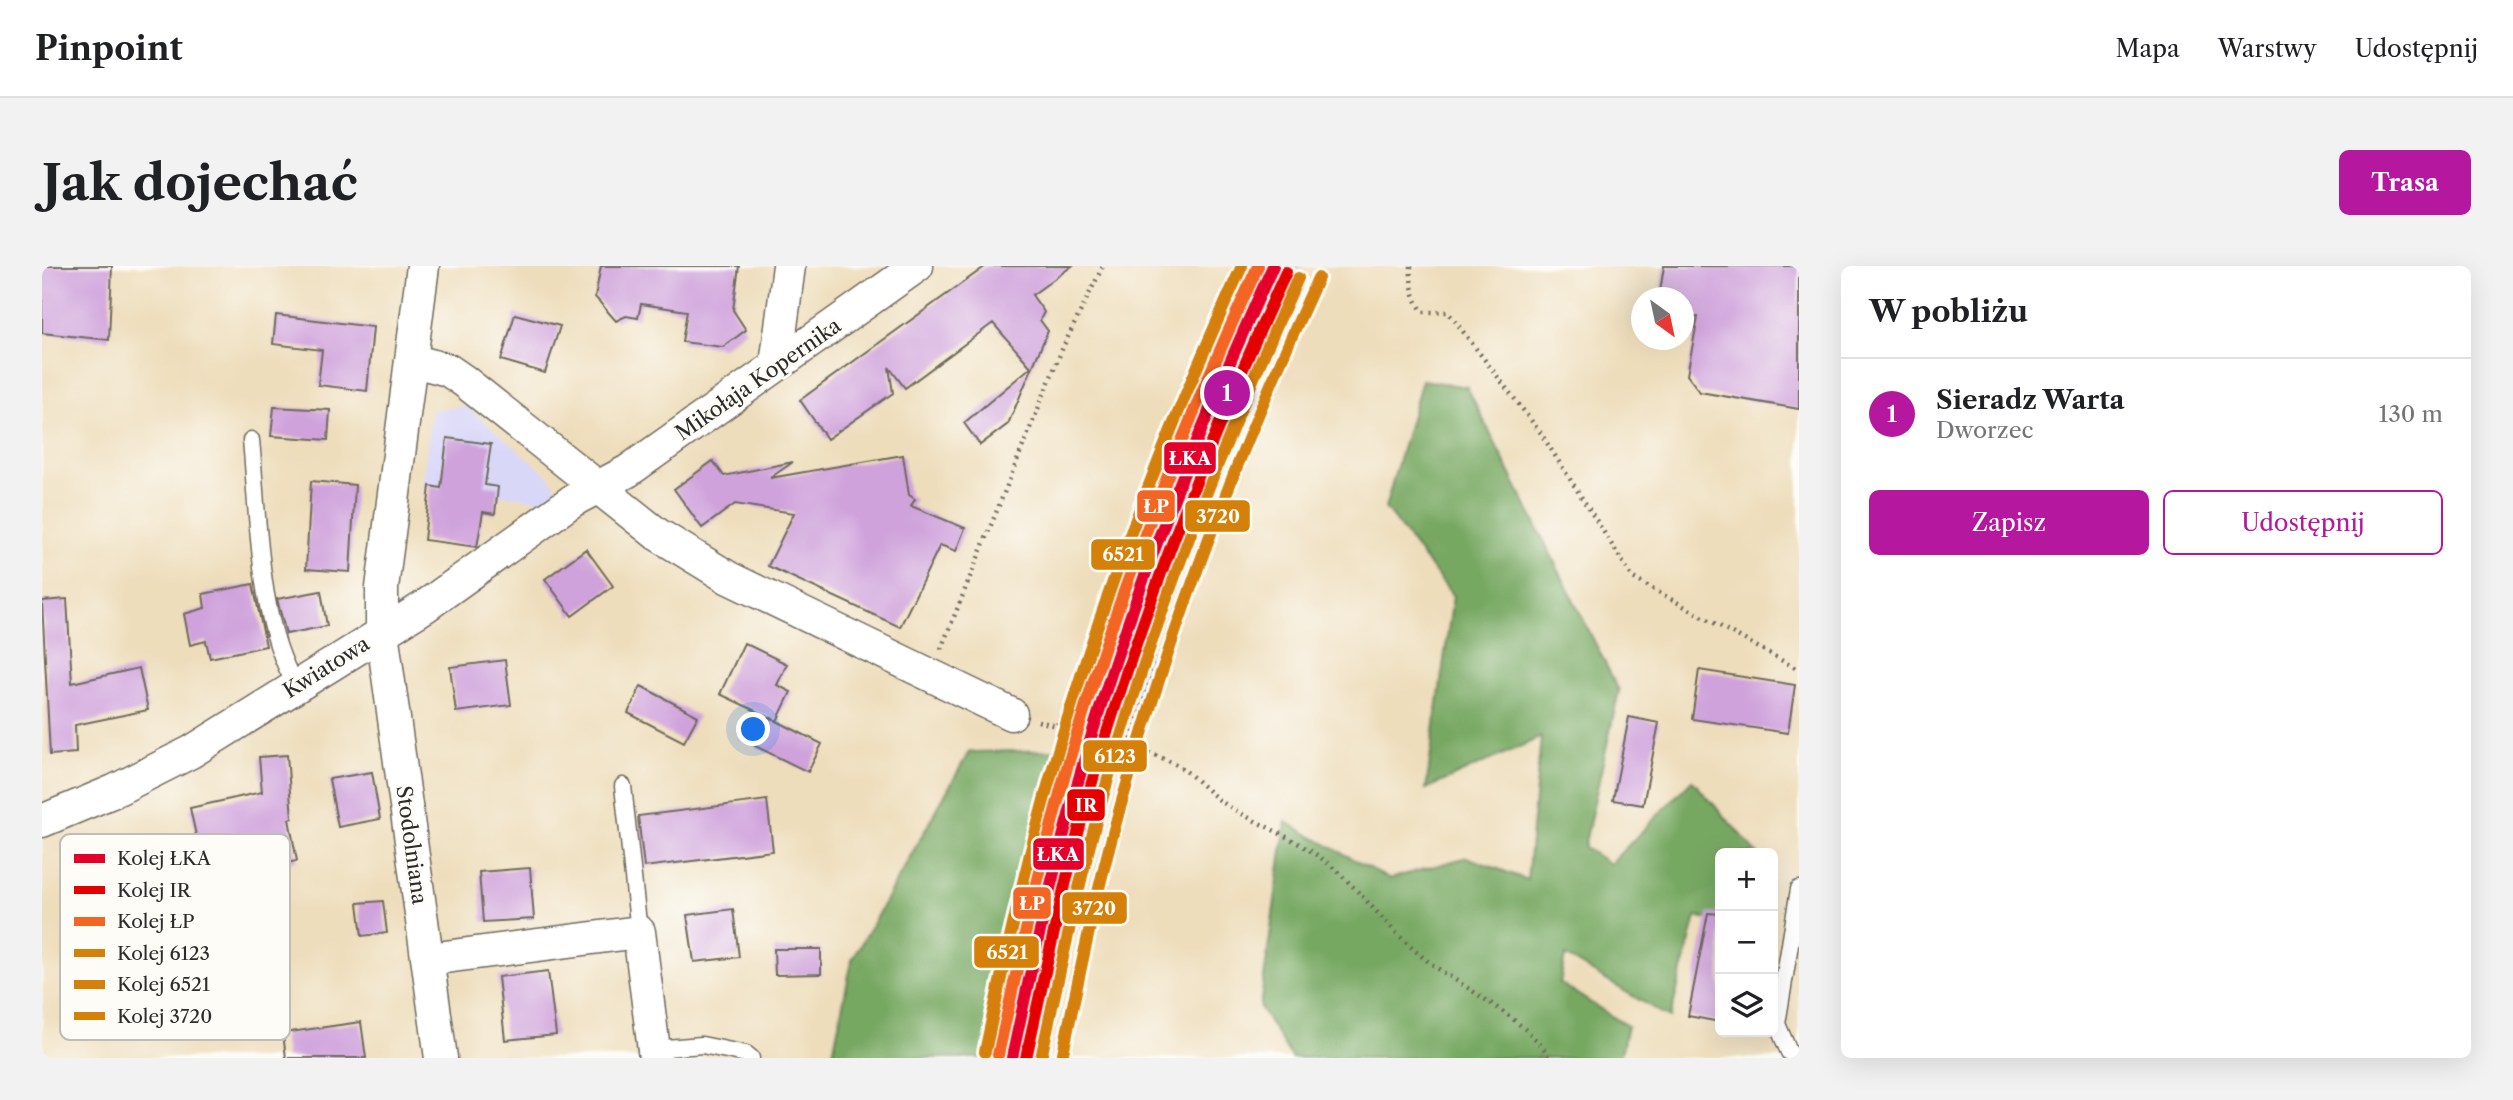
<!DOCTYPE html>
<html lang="pl">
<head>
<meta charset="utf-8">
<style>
  body { margin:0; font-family:"Libre Caslon Text",serif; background:#f2f2f2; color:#202124 }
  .controls { position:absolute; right:21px; bottom:21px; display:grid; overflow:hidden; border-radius:10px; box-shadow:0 7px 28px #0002 }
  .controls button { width:63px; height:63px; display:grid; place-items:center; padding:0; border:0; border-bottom:2px solid #e0e0e0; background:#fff; color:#202124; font:35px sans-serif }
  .compass { position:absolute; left:1589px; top:21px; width:63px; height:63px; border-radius:50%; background:#fff; box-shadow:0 7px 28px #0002; rotate:147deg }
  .you { position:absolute; left:712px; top:464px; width:24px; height:24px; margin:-18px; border:5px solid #fff; border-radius:50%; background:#1a73e8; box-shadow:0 0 0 10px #1a73e833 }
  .badge { display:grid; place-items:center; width:46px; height:46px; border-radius:50%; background:#b5179e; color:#fff; font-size:23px; font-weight:700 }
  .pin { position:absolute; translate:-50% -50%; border:4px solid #fff; box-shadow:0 2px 7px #0006 }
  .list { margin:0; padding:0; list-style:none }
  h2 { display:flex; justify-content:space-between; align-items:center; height:91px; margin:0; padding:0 28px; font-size:30px }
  h2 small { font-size:23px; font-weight:400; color:#757577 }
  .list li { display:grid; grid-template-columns:46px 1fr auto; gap:21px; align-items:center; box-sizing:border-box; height:112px; padding:0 28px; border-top:2px solid #e0e0e0 }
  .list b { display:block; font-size:26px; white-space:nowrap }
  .list p { margin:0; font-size:23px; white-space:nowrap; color:#757577 }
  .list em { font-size:23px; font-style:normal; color:#757577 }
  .actions { display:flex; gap:14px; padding:21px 28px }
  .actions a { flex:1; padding:16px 0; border:2px solid #b5179e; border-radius:10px; text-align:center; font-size:24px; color:#b5179e }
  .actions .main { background:#b5179e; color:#fff }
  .icon { flex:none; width:38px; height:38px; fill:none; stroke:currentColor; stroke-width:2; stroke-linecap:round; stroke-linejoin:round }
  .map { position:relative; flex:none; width:1757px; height:792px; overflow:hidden; border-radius:10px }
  header { display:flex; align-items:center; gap:42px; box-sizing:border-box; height:98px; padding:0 35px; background:#fff; border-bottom:2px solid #e0e0e0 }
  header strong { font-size:33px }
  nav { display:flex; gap:38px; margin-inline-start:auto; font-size:24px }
  .intro { display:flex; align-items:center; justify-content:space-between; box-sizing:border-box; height:168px; padding:0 42px }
  h1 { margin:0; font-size:49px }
  .button { padding:18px 32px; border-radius:10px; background:#b5179e; color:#fff; font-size:24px; font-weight:700 }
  main { display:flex; gap:42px; padding:0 42px }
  aside { flex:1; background:#fff; border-radius:10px; box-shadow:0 7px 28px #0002 }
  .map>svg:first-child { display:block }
  .built { fill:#d9d7f8 }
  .industrial { fill:#c0c2dd }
  .forest { fill:#77a862; stroke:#516a46; stroke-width:2 }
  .building { fill:#cfa2dc }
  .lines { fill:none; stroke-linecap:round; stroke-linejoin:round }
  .lane-casing { stroke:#6f695d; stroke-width:19 }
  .street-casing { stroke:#6f695d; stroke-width:35 }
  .path { stroke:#6f695d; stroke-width:4.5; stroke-dasharray:2 5; stroke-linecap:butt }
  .lane { stroke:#fff; stroke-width:16 }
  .street { stroke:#fff; stroke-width:32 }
  .rail-1-casing { stroke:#fdfcf7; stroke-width:18 }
  .rail-2-casing { stroke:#fdfcf7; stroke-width:18 }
  .rail-3-casing { stroke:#fdfcf7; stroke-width:18 }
  .rail-4-casing { stroke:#fdfcf7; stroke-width:18 }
  .rail-5-casing { stroke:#fdfcf7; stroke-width:18 }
  .rail-6-casing { stroke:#fdfcf7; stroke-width:18 }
  .rail-1 { stroke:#e4002b; stroke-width:12 }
  .rail-2 { stroke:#e50000; stroke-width:12 }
  .rail-3 { stroke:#f26522; stroke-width:12 }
  .rail-4 { stroke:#d58009; stroke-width:12 }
  .rail-5 { stroke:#d58009; stroke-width:12 }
  .rail-6 { stroke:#d58009; stroke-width:12 }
  .labels { text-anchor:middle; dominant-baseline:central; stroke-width:6; stroke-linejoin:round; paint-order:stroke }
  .street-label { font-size:21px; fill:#2b2b2b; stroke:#fdfcf7 }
  .key { fill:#fdfcf7; stroke:#bebdba; stroke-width:2 }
  .key-label { font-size:19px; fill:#2b2b2b }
  .line-badge { stroke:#fdfcf7; stroke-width:2.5 }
  .badge-label { font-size:19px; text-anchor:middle; font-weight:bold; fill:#fff }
</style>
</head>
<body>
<header>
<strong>Pinpoint</strong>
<nav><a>Mapa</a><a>Warstwy</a><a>Udostępnij</a></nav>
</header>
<div class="intro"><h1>Jak dojechać</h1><a class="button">Trasa</a></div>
<main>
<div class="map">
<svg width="1757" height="792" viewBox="0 0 1757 792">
  <rect width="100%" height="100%" fill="#fdfcf7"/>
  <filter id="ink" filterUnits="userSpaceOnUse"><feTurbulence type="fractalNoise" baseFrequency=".0143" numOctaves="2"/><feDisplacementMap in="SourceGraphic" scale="14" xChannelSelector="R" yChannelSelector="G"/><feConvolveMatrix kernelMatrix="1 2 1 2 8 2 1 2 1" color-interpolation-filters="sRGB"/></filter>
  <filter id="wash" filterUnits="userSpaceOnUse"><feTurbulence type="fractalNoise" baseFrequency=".00686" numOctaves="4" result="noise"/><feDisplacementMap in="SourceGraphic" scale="28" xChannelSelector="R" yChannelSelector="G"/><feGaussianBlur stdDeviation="1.57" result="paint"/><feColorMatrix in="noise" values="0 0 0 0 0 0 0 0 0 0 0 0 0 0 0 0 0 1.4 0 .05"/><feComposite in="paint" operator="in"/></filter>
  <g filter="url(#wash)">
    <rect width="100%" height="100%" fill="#edb"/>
    <path class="built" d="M 424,140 L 507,210 L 513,219 L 515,228 L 505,235 L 380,219 L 390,144 Z"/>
    <path class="industrial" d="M 1222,0 L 1259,0 L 1161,226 L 1106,380 L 1110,382 L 1084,465 L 1077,469 L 1040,458 L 1128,219 Z
      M 1036,471 L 1073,482 L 1077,492 L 1036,646 L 1003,792 L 957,792 L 993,635 Z"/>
    <path class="forest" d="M 1380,114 L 1425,121 L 1577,425 L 1542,581 L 1568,598 L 1650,514 L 1715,587 L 1678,587 L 1678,654 L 1654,651 L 1628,752 L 1523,690 L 1518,717 L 1585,760 L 1578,792 L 1250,792 L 1218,741 L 1244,556 L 1347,613 L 1425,591 L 1485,614 L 1499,471 L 1384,523 L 1411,330 L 1343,242 Z
      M 1022,484 L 945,792 L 790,792 L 810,694 L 927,486 Z"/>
    <g id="blocks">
      <path class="building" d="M 0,0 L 70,0 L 67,74 L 0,67 Z
        M 559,0 L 697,0 L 691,44 L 704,64 L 681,81 L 640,76 L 645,45 L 599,38 L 596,52 L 584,50 L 574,55 L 553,31 Z
        M 944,0 L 1030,0 L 990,29 L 1002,46 L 998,54 L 1006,65 L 966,158 L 938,179 L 922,157 L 989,101 L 951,57 L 863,122 L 847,101 L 851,127 L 785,173 L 758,134 Z
        M 1622,0 L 1757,0 L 1757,143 L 1658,126 L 1645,109 L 1656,51 L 1642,52 L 1642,32 L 1617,32 Z
        M 473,48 L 518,60 L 503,107 L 459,94 Z
        M 234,49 L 331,61 L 325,125 L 276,119 L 280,84 L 231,78 Z
        M 232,141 L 288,144 L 286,174 L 229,170 Z
        M 405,172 L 449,178 L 443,219 L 456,221 L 453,248 L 441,246 L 435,281 L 382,274 L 388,220 L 399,222 Z
        M 861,189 L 867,229 L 873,233 L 869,240 L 923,262 L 914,285 L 898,279 L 858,361 L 726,300 L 752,247 L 693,238 L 660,262 L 632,223 L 671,195 L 682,210 L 751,196 L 728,212 Z
        M 269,215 L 313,219 L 308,306 L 264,303 Z
        M 544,283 L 571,320 L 530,350 L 503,313 Z
        M 211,318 L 224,380 L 168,392 L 164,375 L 148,379 L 142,348 L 163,342 L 161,328 Z
        M 279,325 L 285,360 L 244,368 L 235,333 Z
        M 25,333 L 30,417 L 97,402 L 106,444 L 33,459 L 34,487 L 8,489 L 0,335 Z
        M 702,377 L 745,398 L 735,419 L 749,426 L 735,455 L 678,428 Z
        M 463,394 L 469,439 L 414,446 L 408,401 Z
        M 1657,404 L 1753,419 L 1746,467 L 1650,453 Z
        M 599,420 L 656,450 L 642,476 L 586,447 Z
        M 727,451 L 780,478 L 766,506 L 713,480 Z
        M 1587,451 L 1617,457 L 1601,539 L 1571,534 Z
        M 245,489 L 250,552 L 247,553 L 255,595 L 213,603 L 206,568 L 156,579 L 148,542 L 220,526 L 217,491 Z
        M 330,506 L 338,553 L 296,561 L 287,513 Z
        M 725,534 L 731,585 L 602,601 L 596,550 Z
        M 488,602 L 492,653 L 441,656 L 437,606 Z
        M 341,635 L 345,667 L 320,670 L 316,637 Z
        M 691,643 L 697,691 L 652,696 L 645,649 Z
        M 1666,647 L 1678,648 L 1678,756 L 1646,750 Z
        M 732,683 L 779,683 L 779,708 L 733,709 Z
        M 506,705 L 514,769 L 463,774 L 456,711 Z
        M 319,756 L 324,792 L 244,792 L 241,767 Z"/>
    </g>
  </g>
  <g filter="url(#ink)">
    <use href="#blocks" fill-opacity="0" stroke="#6f695d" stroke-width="2"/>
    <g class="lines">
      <defs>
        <path id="lane" d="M 209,174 C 216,245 216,359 254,419
          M 581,520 L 597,666
          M 612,783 L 660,779 L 704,788 L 709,792
          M 1754,792 L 1747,786 L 1735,758 L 1757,623"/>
        <path id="street" d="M 381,0 L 340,322 L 340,366 L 399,792
          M 369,94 L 406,104 L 422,115 L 615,268 L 687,312 L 969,448
          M 734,99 L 747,0
          M 0,555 L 72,525 L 149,486 L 382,341 L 530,235 L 586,205 L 875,0
          M 387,693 L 597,666 L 613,792"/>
      </defs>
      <use href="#lane" class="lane-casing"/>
      <use href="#street" class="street-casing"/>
      <path class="path" d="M 1369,0 C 1368,17 1371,32 1381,46 L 1406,46 L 1498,166 L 1591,312 L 1757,404
        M 899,383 L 1021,81 L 1061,0
        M 996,455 L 1015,460 L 1017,454 L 1022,455 L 1019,464 L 1026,466 L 1028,462 L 1086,480 L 1084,485 L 1090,487 L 1092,481 C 1109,488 1130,494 1145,506 C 1159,517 1170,530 1186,540 C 1219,560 1258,574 1288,599 C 1322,628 1347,664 1383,693 C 1416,719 1490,756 1507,792
        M 1086,480 L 1114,383
        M 952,792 L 1033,463 L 1065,366"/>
      <use href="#lane" class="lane"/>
      <use href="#street" class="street"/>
      <defs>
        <path id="rail-1" d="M 970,792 C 990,697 1011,602 1038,509 C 1088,334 1155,165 1231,0"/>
        <path id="rail-2" d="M 984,792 C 1005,697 1025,602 1052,509 C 1103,337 1169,169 1244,6"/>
        <path id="rail-3" d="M 956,789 C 977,694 998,599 1024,505 C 1074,332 1140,164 1216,0"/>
        <path id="rail-4" d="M 999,792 C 1019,699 1039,605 1066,513 C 1116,341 1182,174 1256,12"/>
        <path id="rail-5" d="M 943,786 C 963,691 984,596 1011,502 C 1060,330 1126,162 1200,0"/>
        <path id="rail-6" d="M 1020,792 C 1039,700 1058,608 1085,518 C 1135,344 1201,176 1276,12"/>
      </defs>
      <use href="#rail-1" class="rail-1-casing"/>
      <use href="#rail-2" class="rail-2-casing"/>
      <use href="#rail-3" class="rail-3-casing"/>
      <use href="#rail-4" class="rail-4-casing"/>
      <use href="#rail-5" class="rail-5-casing"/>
      <use href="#rail-6" class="rail-6-casing"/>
      <use href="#rail-1" class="rail-1"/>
      <use href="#rail-2" class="rail-2"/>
      <use href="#rail-3" class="rail-3"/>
      <use href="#rail-4" class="rail-4"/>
      <use href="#rail-5" class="rail-5"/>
      <use href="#rail-6" class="rail-6"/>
    </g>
  </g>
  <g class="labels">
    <g class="street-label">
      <text transform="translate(716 113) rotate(-35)">Mikołaja Kopernika</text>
      <text transform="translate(284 401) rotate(-32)">Kwiatowa</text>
      <text transform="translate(370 579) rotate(82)">Stodolniana</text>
    </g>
  </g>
  <rect x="18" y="568" width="230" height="206" rx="10" class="key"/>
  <rect x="32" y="588" width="31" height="9" fill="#e4002b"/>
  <rect x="32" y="620" width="31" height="8" fill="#e50000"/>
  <rect x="32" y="651" width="31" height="9" fill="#f26522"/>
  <rect x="32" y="683" width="31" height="8" fill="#d58009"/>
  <rect x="32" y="714" width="31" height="9" fill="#d58009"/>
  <rect x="32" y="746" width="31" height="8" fill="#d58009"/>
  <g class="key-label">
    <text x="75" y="599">Kolej ŁKA</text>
    <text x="75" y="631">Kolej IR</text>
    <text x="75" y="662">Kolej ŁP</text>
    <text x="75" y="694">Kolej 6123</text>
    <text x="75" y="725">Kolej 6521</text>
    <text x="75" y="757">Kolej 3720</text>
  </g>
  <g class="line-badge">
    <rect x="1121" y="175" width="54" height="34" rx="7" fill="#e4002b"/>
    <rect x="1094" y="223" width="40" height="34" rx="7" fill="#f26522"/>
    <rect x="1142" y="233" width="67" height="34" rx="7" fill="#d58009"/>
    <rect x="1048" y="272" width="66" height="33" rx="7" fill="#d58009"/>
    <rect x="1040" y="473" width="66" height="34" rx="7" fill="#d58009"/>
    <rect x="1024" y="522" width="40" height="34" rx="7" fill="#e50000"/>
    <rect x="990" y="571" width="53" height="34" rx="7" fill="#e4002b"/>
    <rect x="970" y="620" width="40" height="34" rx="7" fill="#f26522"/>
    <rect x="1019" y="625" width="67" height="34" rx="7" fill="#d58009"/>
    <rect x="931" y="669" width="67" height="34" rx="7" fill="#d58009"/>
  </g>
  <g class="badge-label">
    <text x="1148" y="199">ŁKA</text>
    <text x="1114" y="247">ŁP</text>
    <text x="1176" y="257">3720</text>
    <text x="1081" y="295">6521</text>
    <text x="1073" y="497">6123</text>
    <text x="1044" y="546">IR</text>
    <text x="1016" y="595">ŁKA</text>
    <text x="990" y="644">ŁP</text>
    <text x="1052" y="649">3720</text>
    <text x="965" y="693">6521</text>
  </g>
</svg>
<div class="controls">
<button>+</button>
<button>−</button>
<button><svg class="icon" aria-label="layers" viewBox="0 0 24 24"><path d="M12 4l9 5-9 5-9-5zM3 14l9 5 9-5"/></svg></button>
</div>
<svg class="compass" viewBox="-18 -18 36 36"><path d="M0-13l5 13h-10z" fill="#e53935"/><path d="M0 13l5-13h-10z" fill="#757577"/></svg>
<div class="you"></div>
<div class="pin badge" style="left:1185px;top:127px">1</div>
</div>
<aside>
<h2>W pobliżu<small></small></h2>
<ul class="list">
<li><span class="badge">1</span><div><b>Sieradz Warta</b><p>Dworzec</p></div><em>130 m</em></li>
</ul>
<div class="actions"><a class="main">Zapisz</a><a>Udostępnij</a></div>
</aside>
</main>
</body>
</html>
